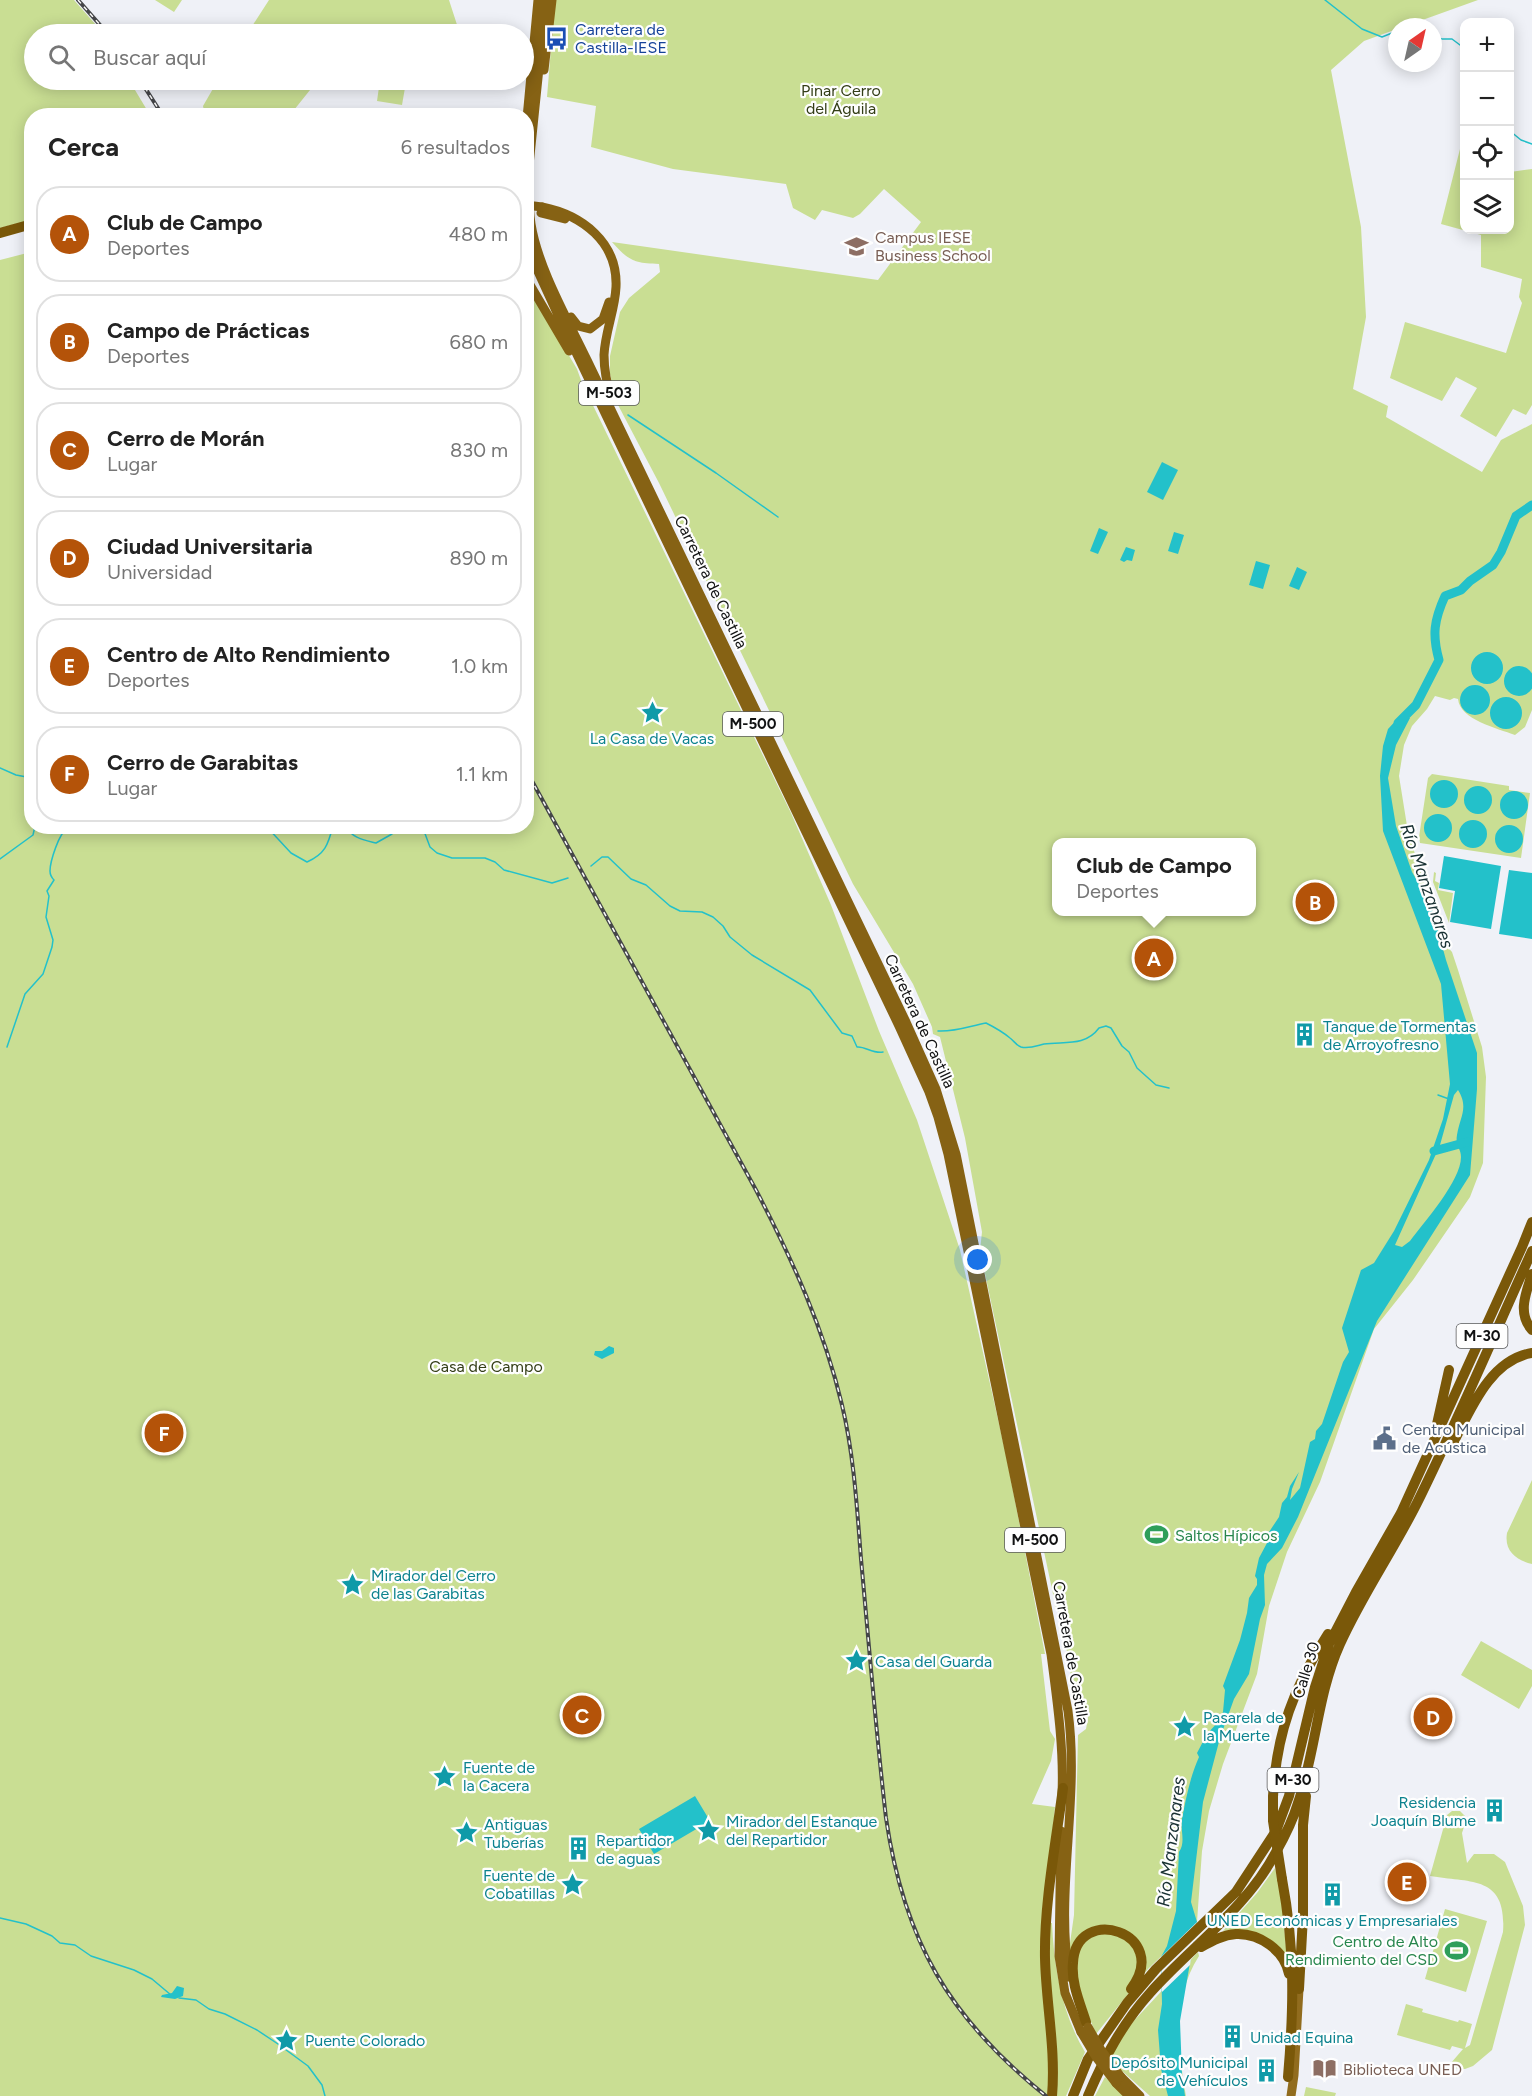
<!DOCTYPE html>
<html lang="es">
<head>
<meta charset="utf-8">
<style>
  body { margin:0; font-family:Figtree,sans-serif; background:#f6f6f6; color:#222 }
  .controls { position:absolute; right:18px; top:18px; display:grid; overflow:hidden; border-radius:12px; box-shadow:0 3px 15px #0003 }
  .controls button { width:54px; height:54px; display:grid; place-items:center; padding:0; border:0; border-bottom:2px solid #e0e0e0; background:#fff; color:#222; font:30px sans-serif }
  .compass { position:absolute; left:1388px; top:18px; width:54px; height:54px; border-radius:50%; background:#fff; box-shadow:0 3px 15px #0003; rotate:34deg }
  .you { position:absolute; left:978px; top:1260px; width:21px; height:21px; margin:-15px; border:4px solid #fff; border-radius:50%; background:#1a73e8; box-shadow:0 0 0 9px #1a73e833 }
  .badge { display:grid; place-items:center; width:39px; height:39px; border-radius:50%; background:#b45309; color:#fff; font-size:20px; font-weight:700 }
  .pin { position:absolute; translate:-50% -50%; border:3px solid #fff; box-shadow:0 2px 6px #0006 }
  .popup { position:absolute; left:1052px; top:838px; width:204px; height:78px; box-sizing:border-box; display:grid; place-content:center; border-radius:12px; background:#fff; filter:drop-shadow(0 2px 4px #0005); font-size:20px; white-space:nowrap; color:#767676 }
  .popup b { font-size:22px; color:#222 }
  .popup::after { content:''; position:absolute; left:50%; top:100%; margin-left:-12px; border:12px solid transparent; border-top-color:#fff }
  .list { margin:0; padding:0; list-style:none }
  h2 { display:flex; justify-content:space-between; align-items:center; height:78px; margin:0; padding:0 24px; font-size:26px }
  h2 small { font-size:20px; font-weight:400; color:#767676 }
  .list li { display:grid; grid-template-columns:39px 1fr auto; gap:18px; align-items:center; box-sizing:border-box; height:96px; margin:0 12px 12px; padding:0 12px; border:2px solid #e0e0e0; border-radius:24px }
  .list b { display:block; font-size:22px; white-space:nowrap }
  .list p { margin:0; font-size:20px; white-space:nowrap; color:#767676 }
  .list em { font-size:20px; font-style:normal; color:#767676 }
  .icon { flex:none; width:33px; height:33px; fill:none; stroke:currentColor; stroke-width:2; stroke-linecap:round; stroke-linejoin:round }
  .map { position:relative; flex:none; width:1532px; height:2096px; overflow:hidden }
  .search { position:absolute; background:#fff; box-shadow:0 3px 15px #0003; left:24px; top:24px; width:510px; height:66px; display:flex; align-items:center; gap:15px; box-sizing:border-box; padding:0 21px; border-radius:33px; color:#767676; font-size:22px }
  .panel { position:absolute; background:#fff; box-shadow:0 3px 15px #0003; left:24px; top:108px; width:510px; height:726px; border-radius:24px }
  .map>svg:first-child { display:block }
  .green { fill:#c9de93; fill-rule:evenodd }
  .water { fill:#23c1ca; fill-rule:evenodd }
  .pier { fill:#eff1f7 }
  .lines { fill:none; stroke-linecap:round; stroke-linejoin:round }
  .stream { stroke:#23c1ca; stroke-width:1.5 }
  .river { stroke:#23c1ca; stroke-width:9 }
  .primary { stroke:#916c1e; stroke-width:9 }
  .trunk { stroke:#866214; stroke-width:9 }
  .motorway { stroke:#7a5809; stroke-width:10 }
  .rail-casing { stroke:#454649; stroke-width:4 }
  .rail { stroke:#fefefe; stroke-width:1.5; stroke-dasharray:4.5; stroke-linecap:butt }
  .trunk-bridge { stroke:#866214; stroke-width:9 }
  .motorway-bridge { stroke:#7a5809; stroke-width:10 }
  .labels { text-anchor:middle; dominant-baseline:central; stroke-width:4.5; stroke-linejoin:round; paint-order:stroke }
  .shield { fill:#fefefe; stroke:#58595a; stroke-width:1.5 }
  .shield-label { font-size:15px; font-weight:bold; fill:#111213 }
  .transit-label { font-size:16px; fill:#164399; stroke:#fefefe; text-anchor:start }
  .park-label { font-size:16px; fill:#333d16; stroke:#fefefe }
  .education-label { font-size:16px; fill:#785e54; stroke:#fefefe; text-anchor:start }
  .street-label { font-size:16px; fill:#111213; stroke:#fefefe }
  .culture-label { font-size:16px; fill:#0d838f; stroke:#fefefe; text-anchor:start }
  .service-label { font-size:16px; fill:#4e5e75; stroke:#fefefe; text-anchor:start }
  .leisure-label { font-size:16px; fill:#27864d; stroke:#fefefe; text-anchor:start }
  .water-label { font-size:18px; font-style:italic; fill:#193133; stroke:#fefefe }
</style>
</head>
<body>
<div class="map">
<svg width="1532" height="2096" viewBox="0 0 1532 2096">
  <rect width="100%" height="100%" fill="#eff1f7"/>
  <path class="green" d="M 0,0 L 74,0 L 104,34 L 34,34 L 34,80 L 129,80 L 150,115 L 32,116 L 31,220 L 0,228 Z
    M 155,0 L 182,0 L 174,12 Z
    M 269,0 L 449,0 L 460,34 L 247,34 Z
    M 555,0 L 1478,0 L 1403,27 L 1397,27 L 1397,29 L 1364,41 L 1331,70 L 1361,227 L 1366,317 L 1353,389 L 1388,406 L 1386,417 L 1482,472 L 1501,440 L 1532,424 L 1532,710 L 1525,727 L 1515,735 C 1497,728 1460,720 1458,699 L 1454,698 L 1450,700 L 1435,696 L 1427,709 L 1412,726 L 1404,745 L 1399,776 L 1408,832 L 1443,942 L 1452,952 L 1458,970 L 1482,1047 L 1486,1077 L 1483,1163 L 1470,1197 L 1413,1280 L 1374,1329 L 1320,1482 L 1287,1552 L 1269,1606 L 1257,1674 L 1223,1764 L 1209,1811 L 1202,1851 L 1197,1922 L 1148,1969 L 1096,2034 L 1082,2000 L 1069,1950 L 1074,1915 L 1078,1735 L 1086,1729 L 1088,1718 L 1087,1712 L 1077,1712 L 1064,1634 L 1068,1628 L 1064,1615 L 1059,1613 L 1056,1608 L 980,1250 L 982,1232 L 965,1138 L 940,1037 L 933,1034 L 932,1027 L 913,984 L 853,884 L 659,483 L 617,403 L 610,374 L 610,356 L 620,312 L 629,298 L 660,272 L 659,264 C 634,263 629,261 612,242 L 878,280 L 921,222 L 884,189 L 860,214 L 853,218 L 822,210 L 815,220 L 793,208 L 786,184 L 673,169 L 591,147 L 596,106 L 547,97 ZM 1056,842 L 1252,842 L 1252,912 L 1056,912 Z
    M 218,80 L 318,80 L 290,115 L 205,115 L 203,106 Z
    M 380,80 L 406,82 L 402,105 L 377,101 Z
    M 1461,145 L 1464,146 L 1464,230 L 1510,230 L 1510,172 L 1532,169 L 1532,405 L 1526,415 L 1513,409 L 1496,437 L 1460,416 L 1477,388 L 1456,377 L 1442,401 L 1390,378 L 1405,322 L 1506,353 L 1522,303 L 1519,297 L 1522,279 L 1481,267 L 1481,235 L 1441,224 Z
    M 31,252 L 32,826 L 526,826 L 527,285 L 577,369 L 582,383 L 578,384 L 578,388 L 587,393 L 791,813 L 831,905 L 879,1031 L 917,1120 L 960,1250 L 1006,1455 L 1045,1654 L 1041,1654 L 1050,1731 L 1055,1739 L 1051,1761 L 1032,1804 L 1055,1807 L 1044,1923 L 1052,1923 C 1054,1968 1062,2014 1085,2052 L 1066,2096 L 1049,2096 L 1046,2094 L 1046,2096 L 0,2096 L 0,260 Z
    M 1432,774 L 1509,786 L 1509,790 L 1530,793 L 1521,858 L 1420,843 L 1419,837 L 1428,778 Z
    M 1434,872 L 1436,873 L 1435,881 L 1439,883 L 1438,890 L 1453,893 L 1449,923 L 1433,882 Z
    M 1532,1480 L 1532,1564 C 1516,1560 1504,1551 1507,1533 Z
    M 1481,1641 L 1532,1670 L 1532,1686 L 1519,1709 L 1461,1675 Z
    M 1452,1811 L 1460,1811 L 1467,1818 L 1462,1833 L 1467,1863 L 1474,1854 L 1494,1854 L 1505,1862 L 1523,1906 L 1525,1925 L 1492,2050 L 1473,2066 L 1465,2069 L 1454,2068 L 1451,2063 L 1463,2049 L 1452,2046 L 1450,2050 L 1397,2035 L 1406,2004 L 1423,2009 L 1422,2012 L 1458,2022 L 1459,2020 L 1472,2024 L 1465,2048 L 1470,2045 L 1503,1932 C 1507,1875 1471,1883 1430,1876 L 1447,1815 Z
    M 1275,1868 L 1281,1893 L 1287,1958 C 1264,1939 1255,1926 1223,1931 L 1257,1893 Z
    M 1445,1909 L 1487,1921 L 1466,1992 L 1425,1979 Z
    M 1198,1952 L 1199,1956 C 1172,1997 1178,2051 1186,2096 L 1150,2096 L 1121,2070 L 1111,2056 L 1130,2025 Z
    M 1105,2077 L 1126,2096 L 1095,2096 Z
    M 1306,2087 L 1336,2093 L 1335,2096 L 1304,2096 Z"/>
  <path class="water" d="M 1162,462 L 1178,470 L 1163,500 L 1147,492 Z
    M 1099,528 L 1108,532 L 1098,554 L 1090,551 Z
    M 1174,532 L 1184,535 L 1178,554 L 1168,551 Z
    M 1126,547 L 1135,550 L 1132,561 L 1127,560 L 1124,562 L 1120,560 Z
    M 1256,561 L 1270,565 L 1263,589 L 1249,585 Z
    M 1297,567 L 1307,572 L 1299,590 L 1289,586 Z
    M1471 668a16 16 0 1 1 32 0a16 16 0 1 1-32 0Z
    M1504 681a15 15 0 1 1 30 0a15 15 0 1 1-30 0Z
    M1460 700a15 15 0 1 1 30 0a15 15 0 1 1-30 0Z
    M1490 713a16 16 0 1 1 32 0a16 16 0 1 1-32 0Z
    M 1401,715 L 1410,718 L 1396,745 L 1388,778 L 1396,826 L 1412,872 L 1431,905 L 1446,960 L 1477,1053 L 1477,1089 L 1470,1175 L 1377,1321 L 1298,1517 L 1282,1548 L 1267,1564 L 1264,1575 L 1265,1605 L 1260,1619 L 1249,1674 L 1234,1699 L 1220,1738 L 1203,1802 L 1191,1902 L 1197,1922 L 1180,2021 L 1182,2075 L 1185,2096 L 1168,2096 L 1161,2069 L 1158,2030 L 1162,2004 L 1161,1957 L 1167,1946 L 1176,1911 L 1179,1852 C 1186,1842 1180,1830 1182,1819 C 1186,1798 1190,1777 1199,1757 L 1197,1753 L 1207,1734 L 1219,1721 L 1223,1712 L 1225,1690 L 1223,1686 L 1240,1640 L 1247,1613 L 1249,1598 L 1257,1585 L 1257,1579 L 1255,1576 L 1259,1558 L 1267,1543 L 1269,1532 L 1279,1517 L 1282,1503 L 1287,1497 L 1290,1486 L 1299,1472 L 1292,1489 L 1290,1500 L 1300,1488 L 1310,1442 L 1315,1439 L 1316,1431 L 1322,1424 L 1343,1362 L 1349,1352 L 1342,1328 L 1361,1270 L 1374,1263 L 1394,1231 L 1429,1160 L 1443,1119 L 1450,1084 L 1441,984 L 1383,831 L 1380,776 L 1383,746 L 1388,729 ZM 1458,1090 C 1469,1108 1460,1116 1457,1135 C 1455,1146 1461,1148 1461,1157 C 1461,1181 1424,1222 1410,1241 L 1402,1247 L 1395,1245 L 1440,1145 L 1454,1095 Z
    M1430 794a14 14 0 1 1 28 0a14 14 0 1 1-28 0Z
    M1464 800a14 14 0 1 1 28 0a14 14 0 1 1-28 0Z
    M1500 805a14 14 0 1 1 28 0a14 14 0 1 1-28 0Z
    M1424 828a14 14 0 1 1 28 0a14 14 0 1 1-28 0Z
    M1459 834a14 14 0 1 1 28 0a14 14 0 1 1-28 0Z
    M1495 839a14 14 0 1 1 28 0a14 14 0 1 1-28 0Z
    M 1444,856 L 1501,866 L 1491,929 L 1450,922 L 1455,891 L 1439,888 Z
    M 1509,870 L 1532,873 L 1532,939 L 1499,934 Z
    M 609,1346 L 614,1348 L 614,1353 L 602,1359 L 594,1355 L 595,1351 L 602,1351 Z
    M 695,1796 L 710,1821 L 654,1854 L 639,1829 Z
    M 177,1986 L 184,1988 L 183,1996 L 175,1999 L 161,1997 L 162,1995 L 172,1993 Z"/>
  <path class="pier" d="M 1197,1922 L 1190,1965 L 1162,1992 L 1161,1957 Z"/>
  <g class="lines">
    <path class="stream" d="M 1325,0 L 1362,29 L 1382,37 L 1397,31
      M 1433,36 L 1442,39 L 1452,39 L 1464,48
      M 1510,131 L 1521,140 L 1532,144
      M 628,415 L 716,473 L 778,517
      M 0,768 L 16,775 L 32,778
      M 266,826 L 291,853 L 307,862 C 325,854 328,845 333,826
      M 346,826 C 351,838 364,840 376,843 L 392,834 L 396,826
      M 420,826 L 424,831 L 430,847 L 437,853 L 452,858 L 485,858 L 495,862 L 504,870 L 552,883 L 568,878
      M 0,859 L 33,835 L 35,826
      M 591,866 L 602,857 L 608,857 L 631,879 L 646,885 L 670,906 L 680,911 L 702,912 L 713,917 L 723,926 L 730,937 L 752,955 L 810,990 L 842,1033 L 852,1036 L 857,1047 C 865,1046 873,1054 883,1052
      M 938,1031 C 955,1032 970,1026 986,1023 C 994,1027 1004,1033 1010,1038 C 1014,1041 1016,1045 1021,1047 C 1029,1049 1036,1046 1044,1044 C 1064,1041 1085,1047 1099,1028 L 1106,1026 L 1111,1028 L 1122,1046 L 1129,1052 L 1137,1068 L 1156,1085 L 1169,1088
      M 7,1047 L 25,994 L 43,974 L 52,947 L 53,940 L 46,917 L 49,896 L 47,891 L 54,880 C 51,877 50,875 50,871 C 50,862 59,832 68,828 C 79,825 91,830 101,826
      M 1438,1095 L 1449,1099
      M 0,1918 L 26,1924 L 52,1936 L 60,1943 L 75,1945 L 91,1956 L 134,1970 L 152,1979 L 171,1995
      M 179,1998 L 196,2000 L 209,2009 L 225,2014 L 257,2030 L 278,2044 L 308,2066 L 322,2085 L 325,2096"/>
    <path class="river" d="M 1398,723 L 1416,705 L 1439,660 C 1432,635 1434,620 1445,596 L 1461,590 L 1470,581 L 1493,565 L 1501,552 L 1516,516 L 1532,505
      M 1434,1151 L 1467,1142"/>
    <path class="primary" d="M 1291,2096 L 1294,2075 L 1299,1989"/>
    <path class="trunk" d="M 546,0 L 529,165 C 529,185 528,205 531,224 C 538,268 568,320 587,360 L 906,1022 L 936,1089 L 956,1154 L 1068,1711 C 1080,1799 1055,1889 1069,1977
      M 544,70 L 552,0
      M 526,129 L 538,0
      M 542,207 C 582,215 618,242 616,287 C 615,310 605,332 604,355 C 604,371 607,385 612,400
      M 541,213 L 565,219
      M 526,239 L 535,265 L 557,313 L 899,1026 L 929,1092 L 938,1117 L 948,1154 L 1051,1654 C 1057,1700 1064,1747 1062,1794
      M 526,278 L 569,351
      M 571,317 L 578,326 L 590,329 L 603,319 L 609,302
      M 1061,1831 L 1059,1956 L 1065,1993 L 1081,2032
      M 1121,2077 L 1140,2096
      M 1116,2083 L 1129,2096"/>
    <path class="motorway" d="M 0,233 L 32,224
      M 1532,1274 C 1526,1293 1517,1313 1532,1330
      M 1437,1424 L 1449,1370
      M 1450,1449 C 1469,1414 1488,1360 1532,1353
      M 1273,1797 C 1276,1734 1294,1686 1328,1634
      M 1282,1879 C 1295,1948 1294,2007 1288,2077
      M 1201,1947 C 1212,1941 1223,1935 1236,1934 C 1260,1933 1285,1951 1289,1974
      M 1299,1989 L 1303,1916 L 1303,1825 L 1306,1796
      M 1086,2022 C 1080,2003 1071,1983 1073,1963 C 1076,1902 1173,1933 1131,1989
      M 1052,2096 C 1056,2049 1046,2004 1045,1958 C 1044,1904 1056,1842 1063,1788
      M 1073,2096 L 1088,2059 L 1127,2003 L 1156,1969 L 1236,1892 L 1276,1831 L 1289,1796 L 1315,1687 L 1329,1644 L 1356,1592 L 1401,1513 L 1522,1247 L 1532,1222
      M 1088,2096 C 1104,2058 1122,2024 1150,1993 C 1192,1946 1246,1909 1276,1852 C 1285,1836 1293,1820 1298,1803 C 1316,1751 1317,1695 1340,1644 C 1362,1595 1393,1551 1417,1503 C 1458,1420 1494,1335 1532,1251"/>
    <defs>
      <path id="rail" d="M 78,0 L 108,34
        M 140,80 L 163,116
        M 526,770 L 756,1190 C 792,1259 824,1329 842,1405 C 854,1455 857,1508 861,1559 C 869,1645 876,1732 886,1818 C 904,1941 949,2018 1046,2096"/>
    </defs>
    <use href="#rail" class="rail-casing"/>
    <use href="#rail" class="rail"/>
    <path class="trunk-bridge" d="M 526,205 L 542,207
      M 1088,2027 L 1101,2050 L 1121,2077
      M 1081,2032 L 1096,2057 L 1116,2083"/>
    <path class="motorway-bridge" d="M 1273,1797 L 1273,1821 L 1282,1879"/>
  </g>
  <defs>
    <symbol id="bus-bare" viewBox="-9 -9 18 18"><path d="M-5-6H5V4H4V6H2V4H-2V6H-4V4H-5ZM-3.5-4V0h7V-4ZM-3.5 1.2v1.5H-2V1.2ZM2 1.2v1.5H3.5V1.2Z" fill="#1a4fb4" stroke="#fefefe" stroke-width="2.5" paint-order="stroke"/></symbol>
    <symbol id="university-bare" viewBox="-9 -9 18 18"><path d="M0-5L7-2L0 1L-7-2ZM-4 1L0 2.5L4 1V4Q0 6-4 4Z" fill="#8d6e63" stroke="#fefefe" stroke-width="2.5" paint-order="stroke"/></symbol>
    <symbol id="sight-bare" viewBox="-9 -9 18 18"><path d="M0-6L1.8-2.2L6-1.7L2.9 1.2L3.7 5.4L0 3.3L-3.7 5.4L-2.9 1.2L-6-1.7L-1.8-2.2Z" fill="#0f9aa8" stroke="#fefefe" stroke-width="2.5" paint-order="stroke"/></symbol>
    <symbol id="building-bare" viewBox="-9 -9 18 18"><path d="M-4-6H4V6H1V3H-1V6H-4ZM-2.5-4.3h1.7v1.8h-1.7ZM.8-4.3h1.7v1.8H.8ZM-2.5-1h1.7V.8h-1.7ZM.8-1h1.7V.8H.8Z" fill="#0f9aa8" stroke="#fefefe" stroke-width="2.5" paint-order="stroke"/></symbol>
    <symbol id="civic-bare" viewBox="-9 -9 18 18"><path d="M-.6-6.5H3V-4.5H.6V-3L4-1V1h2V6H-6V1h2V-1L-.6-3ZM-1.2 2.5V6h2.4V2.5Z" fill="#5c6f8a" stroke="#fefefe" stroke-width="2.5" paint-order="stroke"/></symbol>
    <symbol id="stadium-bare" viewBox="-9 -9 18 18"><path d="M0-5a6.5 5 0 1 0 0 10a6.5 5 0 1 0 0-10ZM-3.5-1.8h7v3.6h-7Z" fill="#2e9e5b" stroke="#fefefe" stroke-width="2.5" paint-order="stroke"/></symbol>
    <symbol id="library-bare" viewBox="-9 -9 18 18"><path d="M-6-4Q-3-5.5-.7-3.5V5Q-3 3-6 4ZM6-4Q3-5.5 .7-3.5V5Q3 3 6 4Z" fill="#8d6e63" stroke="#fefefe" stroke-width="2.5" paint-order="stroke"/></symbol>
  </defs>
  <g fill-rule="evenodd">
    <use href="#bus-bare" x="540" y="22" width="33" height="33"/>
    <use href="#university-bare" x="840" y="230" width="33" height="33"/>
    <use href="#sight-bare" x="636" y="696" width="33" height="33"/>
    <use href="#building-bare" x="1288" y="1018" width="33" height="33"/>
    <use href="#civic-bare" x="1368" y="1422" width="33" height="33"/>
    <use href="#stadium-bare" x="1140" y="1518" width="33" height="33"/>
    <use href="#sight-bare" x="336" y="1568" width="33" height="33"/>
    <use href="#sight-bare" x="840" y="1644" width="33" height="33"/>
    <use href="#sight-bare" x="1168" y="1710" width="33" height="33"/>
    <use href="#sight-bare" x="428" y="1760" width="33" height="33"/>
    <use href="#building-bare" x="1478" y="1794" width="33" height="33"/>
    <use href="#sight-bare" x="692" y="1814" width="33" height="33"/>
    <use href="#sight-bare" x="450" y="1816" width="33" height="33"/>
    <use href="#building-bare" x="562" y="1832" width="33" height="33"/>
    <use href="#sight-bare" x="556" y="1868" width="33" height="33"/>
    <use href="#building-bare" x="1316" y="1878" width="33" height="33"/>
    <use href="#stadium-bare" x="1440" y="1934" width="33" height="33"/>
    <use href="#building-bare" x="1216" y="2020" width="33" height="33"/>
    <use href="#sight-bare" x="270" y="2024" width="33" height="33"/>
    <use href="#library-bare" x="1308" y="2052" width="33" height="33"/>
    <use href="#building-bare" x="1250" y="2054" width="33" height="33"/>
  </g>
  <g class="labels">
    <g class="shield">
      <rect x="579" y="381" width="60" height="24" rx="4.5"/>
      <rect x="723" y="712" width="60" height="24" rx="4.5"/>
      <rect x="1456.5" y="1324" width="51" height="24" rx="4.5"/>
      <rect x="1005" y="1528" width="60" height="24" rx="4.5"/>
      <rect x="1267.5" y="1768" width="51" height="24" rx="4.5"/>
    </g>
    <g class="shield-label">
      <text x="609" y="393">M-503</text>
      <text x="753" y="724">M-500</text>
      <text x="1482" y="1336">M-30</text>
      <text x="1035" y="1540">M-500</text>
      <text x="1293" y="1780">M-30</text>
    </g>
    <g class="transit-label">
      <text x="575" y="29">Carretera de<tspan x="575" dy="18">Castilla-IESE</tspan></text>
    </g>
    <g class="park-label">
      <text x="841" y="90">Pinar Cerro<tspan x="841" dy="18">del Águila</tspan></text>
      <text x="486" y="1366">Casa de Campo</text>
    </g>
    <g class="education-label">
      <text x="875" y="237">Campus IESE<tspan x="875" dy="18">Business School</tspan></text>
      <text x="1343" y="2069">Biblioteca UNED</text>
    </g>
    <g class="street-label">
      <text transform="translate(711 582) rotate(64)">Carretera de Castilla</text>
      <text transform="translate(920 1021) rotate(65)">Carretera de Castilla</text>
      <text transform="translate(1071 1653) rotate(80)">Carretera de Castilla</text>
      <text transform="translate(1306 1670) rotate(-73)">Calle 30</text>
    </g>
    <g class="culture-label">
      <text x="652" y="738" text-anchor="middle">La Casa de Vacas</text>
      <text x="1323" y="1026">Tanque de Tormentas<tspan x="1323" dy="18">de Arroyofresno</tspan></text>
      <text x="371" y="1575">Mirador del Cerro<tspan x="371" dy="18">de las Garabitas</tspan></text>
      <text x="875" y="1661">Casa del Guarda</text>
      <text x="1203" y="1717">Pasarela de<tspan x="1203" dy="18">la Muerte</tspan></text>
      <text x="463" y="1767">Fuente de<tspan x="463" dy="18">la Cacera</tspan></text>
      <text x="1476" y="1802" text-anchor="end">Residencia<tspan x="1476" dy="18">Joaquín Blume</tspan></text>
      <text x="726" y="1821">Mirador del Estanque<tspan x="726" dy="18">del Repartidor</tspan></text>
      <text x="484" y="1824">Antiguas<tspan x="484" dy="18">Tuberías</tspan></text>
      <text x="596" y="1840">Repartidor<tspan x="596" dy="18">de aguas</tspan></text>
      <text x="555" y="1875" text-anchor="end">Fuente de<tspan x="555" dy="18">Cobatillas</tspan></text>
      <text x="1332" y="1920" text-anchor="middle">UNED Económicas y Empresariales</text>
      <text x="1250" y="2037">Unidad Equina</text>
      <text x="305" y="2040">Puente Colorado</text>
      <text x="1248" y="2062" text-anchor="end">Depósito Municipal<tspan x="1248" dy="18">de Vehículos</tspan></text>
    </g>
    <g class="service-label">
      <text x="1402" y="1429">Centro Municipal<tspan x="1402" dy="18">de Acústica</tspan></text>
    </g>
    <g class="leisure-label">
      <text x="1175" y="1535">Saltos Hípicos</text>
      <text x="1438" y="1941" text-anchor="end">Centro de Alto<tspan x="1438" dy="18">Rendimiento del CSD</tspan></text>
    </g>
    <g class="water-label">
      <text transform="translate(1427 886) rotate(71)">Río Manzanares</text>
      <text transform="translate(1171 1842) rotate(-83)">Río Manzanares</text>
    </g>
  </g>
</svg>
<div class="controls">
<button>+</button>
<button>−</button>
<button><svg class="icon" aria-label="locate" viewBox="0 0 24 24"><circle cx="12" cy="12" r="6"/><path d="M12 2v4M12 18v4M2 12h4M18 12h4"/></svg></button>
<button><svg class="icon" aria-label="layers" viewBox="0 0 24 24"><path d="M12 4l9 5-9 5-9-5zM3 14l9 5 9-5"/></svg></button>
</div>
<svg class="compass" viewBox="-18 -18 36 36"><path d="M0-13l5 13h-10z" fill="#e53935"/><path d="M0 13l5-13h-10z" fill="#767676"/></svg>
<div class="you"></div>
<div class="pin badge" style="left:1154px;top:958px">A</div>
<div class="popup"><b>Club de Campo</b>Deportes</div>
<div class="pin badge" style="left:1315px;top:902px">B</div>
<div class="pin badge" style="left:582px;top:1715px">C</div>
<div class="pin badge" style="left:1433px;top:1717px">D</div>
<div class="pin badge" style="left:1407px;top:1882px">E</div>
<div class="pin badge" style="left:164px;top:1433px">F</div>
<div class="search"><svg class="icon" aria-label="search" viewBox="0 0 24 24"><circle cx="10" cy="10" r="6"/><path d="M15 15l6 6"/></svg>Buscar aquí</div>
<section class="panel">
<h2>Cerca<small>6 resultados</small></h2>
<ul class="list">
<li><span class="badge">A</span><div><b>Club de Campo</b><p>Deportes</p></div><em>480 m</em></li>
<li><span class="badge">B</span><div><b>Campo de Prácticas</b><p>Deportes</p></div><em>680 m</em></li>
<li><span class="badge">C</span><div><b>Cerro de Morán</b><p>Lugar</p></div><em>830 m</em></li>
<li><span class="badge">D</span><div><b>Ciudad Universitaria</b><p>Universidad</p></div><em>890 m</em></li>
<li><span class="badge">E</span><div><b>Centro de Alto Rendimiento</b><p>Deportes</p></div><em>1.0 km</em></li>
<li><span class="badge">F</span><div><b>Cerro de Garabitas</b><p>Lugar</p></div><em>1.1 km</em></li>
</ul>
</section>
</div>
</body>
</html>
